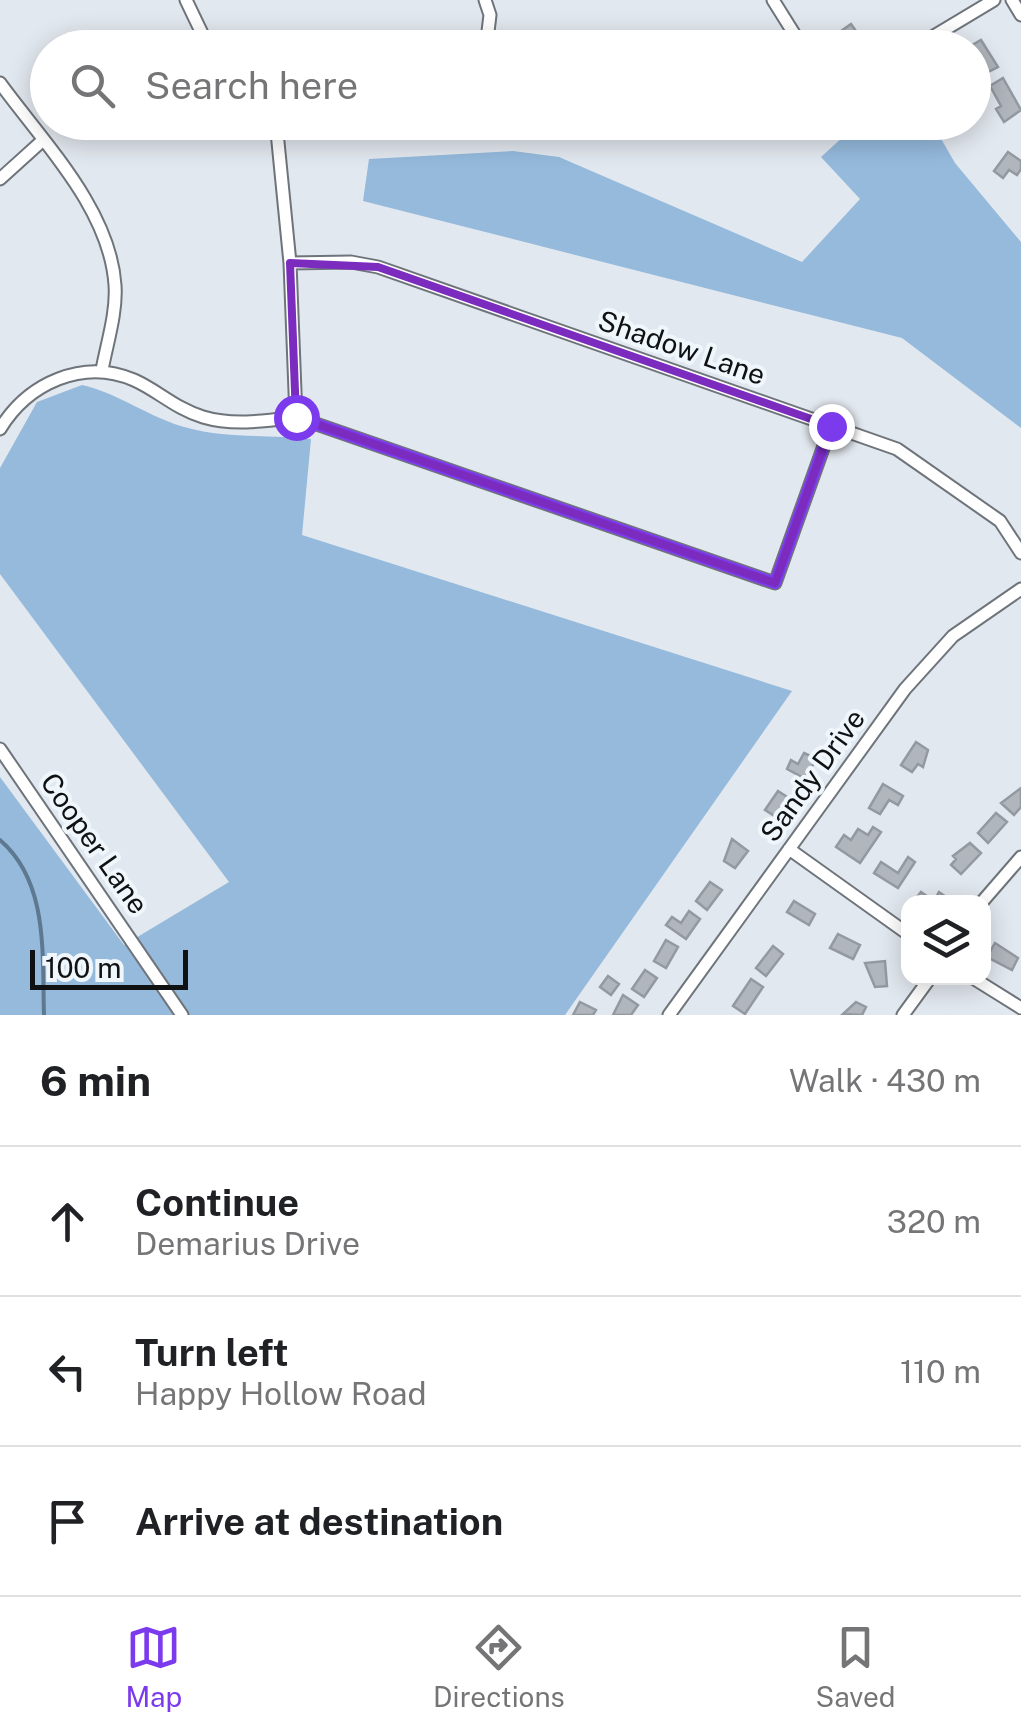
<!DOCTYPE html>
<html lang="en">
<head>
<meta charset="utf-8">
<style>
  body { margin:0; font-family:"Public Sans",sans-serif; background:#f2f2f2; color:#202124 }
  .controls { position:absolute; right:30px; bottom:30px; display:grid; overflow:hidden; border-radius:20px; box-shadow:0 5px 25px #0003 }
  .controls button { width:90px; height:90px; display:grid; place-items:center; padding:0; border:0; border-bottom:2px solid #e0e0e0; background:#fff; color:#202124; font:50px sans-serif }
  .scale { position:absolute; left:30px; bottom:25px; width:158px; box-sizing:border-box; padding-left:10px; border:5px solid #0f1113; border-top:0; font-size:28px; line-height:35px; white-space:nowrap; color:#0f1113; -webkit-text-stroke:8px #eff6fc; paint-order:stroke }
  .stop { position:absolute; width:30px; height:30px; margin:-22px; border:8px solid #7c3aed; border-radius:50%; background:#fff }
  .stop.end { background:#7c3aed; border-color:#fff; box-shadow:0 2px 10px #0008 }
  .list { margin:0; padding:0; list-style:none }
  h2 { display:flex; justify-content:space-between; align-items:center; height:130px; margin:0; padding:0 40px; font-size:42px }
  h2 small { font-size:32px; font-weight:400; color:#757577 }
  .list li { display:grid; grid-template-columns:65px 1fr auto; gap:30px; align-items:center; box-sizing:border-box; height:150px; padding:0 40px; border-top:2px solid #e0e0e0 }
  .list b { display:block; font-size:38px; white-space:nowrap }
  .list p { margin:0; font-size:32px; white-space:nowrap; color:#757577 }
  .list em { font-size:32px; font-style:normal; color:#757577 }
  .icon { flex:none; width:55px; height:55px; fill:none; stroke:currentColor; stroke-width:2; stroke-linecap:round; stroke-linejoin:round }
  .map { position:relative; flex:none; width:1021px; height:1015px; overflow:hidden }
  .search { position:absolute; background:#fff; box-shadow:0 5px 25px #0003; left:30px; right:30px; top:30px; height:110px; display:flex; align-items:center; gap:25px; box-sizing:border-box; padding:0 35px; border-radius:55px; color:#757577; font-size:38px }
  .sheet { height:580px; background:#fff }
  nav { display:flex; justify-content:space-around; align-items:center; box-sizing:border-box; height:140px; border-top:2px solid #e0e0e0; background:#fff; font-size:28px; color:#757577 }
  nav a { display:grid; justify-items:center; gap:5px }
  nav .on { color:#7c3aed }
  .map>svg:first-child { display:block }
  .forest { fill:#95badc }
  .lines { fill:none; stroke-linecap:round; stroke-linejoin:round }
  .stream { stroke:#5e7890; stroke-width:4 }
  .building { fill:#b0b6bc; stroke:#9399a0; stroke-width:2.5 }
  .street-casing { stroke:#6e747a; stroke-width:15 }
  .street { stroke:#fff; stroke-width:11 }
  .route { stroke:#7c3aed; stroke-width:12 }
  .marked { fill:none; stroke:#7b2cbf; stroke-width:8; stroke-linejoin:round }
  .labels { text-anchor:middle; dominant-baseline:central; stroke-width:8; stroke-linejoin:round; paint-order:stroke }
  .street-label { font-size:28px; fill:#0f1113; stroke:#eff6fc }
</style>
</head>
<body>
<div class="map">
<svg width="1021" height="1015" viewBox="0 0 1021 1015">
  <rect width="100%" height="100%" fill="#e2e8ef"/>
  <path class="forest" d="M 858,123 L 932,123 L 955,163 L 1021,242 L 1021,428 L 902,338 L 363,201 L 369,159 L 513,151 L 559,157 L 802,262 L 860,199 L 821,157 Z
    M 82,385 C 121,394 149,418 188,428 C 228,439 271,434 311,439 L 302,535 L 792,691 L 565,1015 L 0,1015 L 0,777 L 124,945 L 229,882 L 0,574 L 0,468 L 37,402 Z"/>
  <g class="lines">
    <path class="stream" d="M 0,840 C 49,882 42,955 44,1015"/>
  </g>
  <path class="building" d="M 851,24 L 868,48 L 852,48 L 841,31 Z
    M 981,40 L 998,67 L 984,74 L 974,57 L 974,48 L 967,48 Z
    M 1003,78 L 1021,110 L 1004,122 L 996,109 L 1001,106 L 990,86 Z
    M 1008,152 L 1021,161 L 1021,169 L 1017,175 L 1009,170 L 1003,178 L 994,171 Z
    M 916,742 L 928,750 L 923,767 L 918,764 L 912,772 L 901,765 Z
    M 804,753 L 817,759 L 804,778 L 787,769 L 791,760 L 798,764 Z
    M 883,784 L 903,796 L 898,805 L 889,800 L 880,814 L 869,808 Z
    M 1021,788 L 1021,807 L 1014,815 L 1001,803 Z
    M 778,791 L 789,798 L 776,817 L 765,810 Z
    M 996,813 L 1007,822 L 988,843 L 978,833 Z
    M 873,827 L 881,832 L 860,863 L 836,847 L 844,835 L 851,840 L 858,829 L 868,835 Z
    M 732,839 L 748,851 L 735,868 L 724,861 Z
    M 970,843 L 981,853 L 961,874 L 951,865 L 956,859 L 953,856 Z
    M 908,857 L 915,862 L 898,888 L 874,873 L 881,862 L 898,873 Z
    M 710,882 L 722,890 L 707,910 L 696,901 Z
    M 921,892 L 934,901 L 939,892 L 949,899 L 947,902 L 913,902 Z
    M 794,901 L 815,914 L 809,925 L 787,912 Z
    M 689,911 L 700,919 L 686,939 L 666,925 L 672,917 L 681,923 Z
    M 838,934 L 860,945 L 853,959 L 830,948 Z
    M 666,940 L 678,947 L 666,968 L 654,961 Z
    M 995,943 L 1018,958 L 1012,970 L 987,957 Z
    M 773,946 L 783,954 L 766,976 L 756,968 Z
    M 885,961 L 887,986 L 875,987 L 865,963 Z
    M 645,970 L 657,978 L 644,997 L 632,989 Z
    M 608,976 L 619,984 L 611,995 L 600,987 Z
    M 751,979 L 763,987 L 745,1014 L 733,1006 Z
    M 623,995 L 638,1005 L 631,1015 L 613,1015 Z
    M 580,1002 L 596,1010 L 593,1015 L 573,1015 Z
    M 856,1002 L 866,1007 L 862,1015 L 843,1014 Z"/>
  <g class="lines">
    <defs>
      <path id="street" d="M 186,0 L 209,48
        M 485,0 L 490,15 L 486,48
        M 773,0 L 803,48
        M 1012,0 L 1021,15
        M 914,48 L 994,0
        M 0,83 C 43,142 110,209 115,285 C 117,312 107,343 102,370
        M 276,122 L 290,263 L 296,417
        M 0,179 L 42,141
        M 290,263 L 351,262 L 378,267 L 897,449 L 1000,521 L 1021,553
        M 0,429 C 28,383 83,358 134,380 C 157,390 176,409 203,417 C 233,426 265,421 296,417 L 775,583 L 831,426
        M 0,749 L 182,1015
        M 789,849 L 908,934
        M 982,902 L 1021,857
        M 973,978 L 1021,1008
        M 669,1015 L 905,689 L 953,636 L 1021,589
        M 903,1015 L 930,978"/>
    </defs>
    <use href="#street" class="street-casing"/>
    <use href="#street" class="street"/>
  </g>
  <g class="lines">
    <path class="route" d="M 296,417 L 775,583 L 831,426"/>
  </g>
  <path class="marked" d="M 290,263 L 378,267 L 831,426 L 775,583 L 296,417 Z"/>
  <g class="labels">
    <g class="street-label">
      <text transform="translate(682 347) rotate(19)">Shadow Lane</text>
      <text transform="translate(812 775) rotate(-54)">Sandy Drive</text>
      <text transform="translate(95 843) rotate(55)">Cooper Lane</text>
    </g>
  </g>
</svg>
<div class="controls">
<button><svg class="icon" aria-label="layers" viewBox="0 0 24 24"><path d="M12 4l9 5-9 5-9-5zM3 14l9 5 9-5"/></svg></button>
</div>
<div class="scale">100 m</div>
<div class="stop" style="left:296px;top:417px"></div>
<div class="stop end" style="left:831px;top:426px"></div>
<div class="search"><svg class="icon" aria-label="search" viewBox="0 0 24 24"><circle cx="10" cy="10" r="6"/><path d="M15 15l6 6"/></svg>Search here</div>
</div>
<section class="sheet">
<h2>6 min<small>Walk · 430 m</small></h2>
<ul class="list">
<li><svg class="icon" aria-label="ahead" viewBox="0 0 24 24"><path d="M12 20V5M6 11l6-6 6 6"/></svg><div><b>Continue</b><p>Demarius Drive</p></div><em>320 m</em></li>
<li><svg class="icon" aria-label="left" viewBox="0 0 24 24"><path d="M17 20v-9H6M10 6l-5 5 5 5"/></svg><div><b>Turn left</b><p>Happy Hollow Road</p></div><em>110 m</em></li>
<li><svg class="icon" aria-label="arrive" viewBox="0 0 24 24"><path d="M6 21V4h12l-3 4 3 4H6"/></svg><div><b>Arrive at destination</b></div></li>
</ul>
</section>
<nav>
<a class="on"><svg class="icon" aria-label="map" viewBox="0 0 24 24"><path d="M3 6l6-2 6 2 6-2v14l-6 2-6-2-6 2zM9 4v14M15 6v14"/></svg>Map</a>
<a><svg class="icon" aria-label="directions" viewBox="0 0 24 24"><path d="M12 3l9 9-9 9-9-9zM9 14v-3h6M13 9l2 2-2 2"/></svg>Directions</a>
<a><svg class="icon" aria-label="saved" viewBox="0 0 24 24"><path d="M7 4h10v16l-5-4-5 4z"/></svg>Saved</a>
</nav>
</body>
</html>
